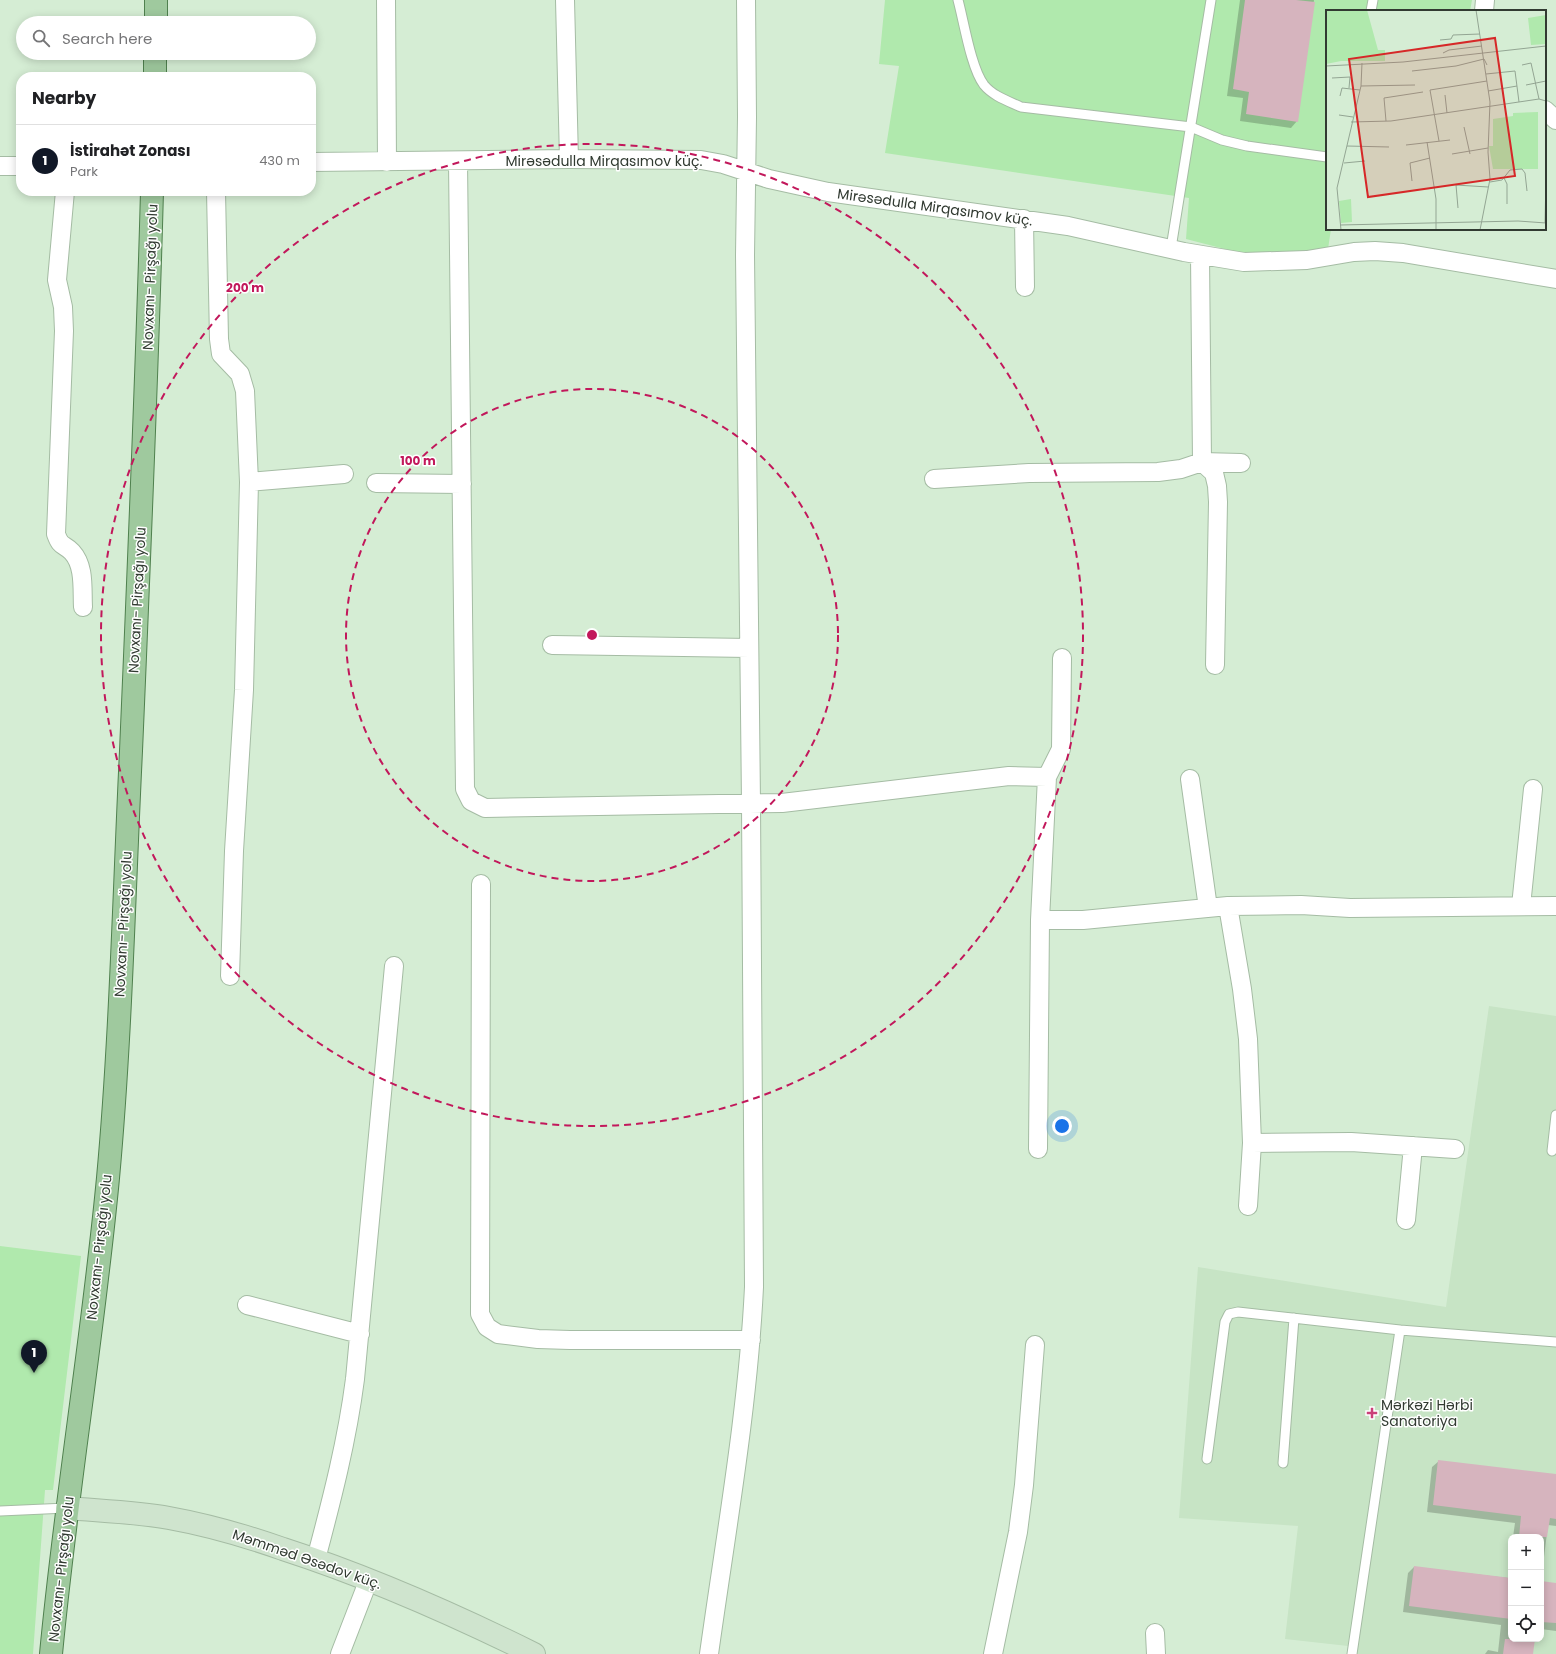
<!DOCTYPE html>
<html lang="en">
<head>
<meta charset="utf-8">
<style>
  body { margin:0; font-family:Poppins,sans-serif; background:#f6f6f6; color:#202124 }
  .controls { position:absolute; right:12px; bottom:12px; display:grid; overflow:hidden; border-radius:8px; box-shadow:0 2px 10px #0003 }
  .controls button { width:36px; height:36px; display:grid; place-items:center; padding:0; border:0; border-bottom:1px solid #e0e0e0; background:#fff; color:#202124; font:20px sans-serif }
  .you { position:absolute; left:1062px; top:1126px; width:14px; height:14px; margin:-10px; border:3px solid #fff; border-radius:50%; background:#1a73e8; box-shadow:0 0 0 6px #1a73e833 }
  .badge { display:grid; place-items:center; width:26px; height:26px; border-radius:50%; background:#111827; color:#fff; font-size:13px; font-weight:700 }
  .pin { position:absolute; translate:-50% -33px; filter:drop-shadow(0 1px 2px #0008) }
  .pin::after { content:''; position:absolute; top:21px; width:14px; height:12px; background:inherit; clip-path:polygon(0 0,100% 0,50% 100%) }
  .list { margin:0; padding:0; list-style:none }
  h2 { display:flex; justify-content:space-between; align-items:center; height:52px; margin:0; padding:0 16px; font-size:17px }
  h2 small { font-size:13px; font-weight:400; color:#757577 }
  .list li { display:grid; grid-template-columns:26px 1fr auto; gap:12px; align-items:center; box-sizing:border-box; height:72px; padding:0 16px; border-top:1px solid #e0e0e0 }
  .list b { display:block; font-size:15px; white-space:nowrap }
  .list p { margin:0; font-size:13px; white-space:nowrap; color:#757577 }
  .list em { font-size:13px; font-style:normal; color:#757577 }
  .icon { flex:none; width:22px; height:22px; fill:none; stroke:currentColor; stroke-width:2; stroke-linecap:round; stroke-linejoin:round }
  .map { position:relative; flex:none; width:1556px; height:1654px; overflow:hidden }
  .search { position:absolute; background:#fff; box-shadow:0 2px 10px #0003; left:16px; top:16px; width:300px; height:44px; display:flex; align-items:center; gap:10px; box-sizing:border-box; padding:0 14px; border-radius:22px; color:#757577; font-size:15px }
  .panel { position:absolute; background:#fff; box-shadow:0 2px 10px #0003; left:16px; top:72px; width:300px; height:124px; border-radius:16px }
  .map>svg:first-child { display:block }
  .built { fill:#c7e4c5; fill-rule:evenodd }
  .green { fill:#b0e9ad }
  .shadow { fill:#0003 }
  .building { fill:#d6b4be }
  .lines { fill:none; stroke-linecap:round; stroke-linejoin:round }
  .lane-casing { stroke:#a5bca4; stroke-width:11 }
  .street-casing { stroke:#a5bca4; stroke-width:20 }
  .secondary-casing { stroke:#a5bca4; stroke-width:24 }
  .primary-casing { stroke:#4f804e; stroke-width:24 }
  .lane { stroke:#fff; stroke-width:9 }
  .street { stroke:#fff; stroke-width:18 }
  .secondary { stroke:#cfe4ce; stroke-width:22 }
  .primary { stroke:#9fc99e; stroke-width:22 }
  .ring { fill:none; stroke:#c2185b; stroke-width:2; stroke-dasharray:7 5 }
  .poi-dot { fill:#ca4079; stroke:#fff; stroke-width:1.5 }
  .labels { text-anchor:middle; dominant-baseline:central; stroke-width:3; stroke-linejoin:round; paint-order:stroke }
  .street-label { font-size:14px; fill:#313a31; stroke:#fff }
  .poi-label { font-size:14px; fill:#313a31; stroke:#fff; text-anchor:start }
  .inset-road { fill:none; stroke:#93a593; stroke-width:1 }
  .view { fill:#d62828; fill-opacity:0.15; stroke:#d62828; stroke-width:2 }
  .inset-edge { fill:none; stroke:#313a31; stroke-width:2 }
  .centre { fill:#c2185b; stroke:#fff; stroke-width:2 }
  .ring-label { font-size:12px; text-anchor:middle; font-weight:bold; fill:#c2185b; stroke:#fff; stroke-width:3; stroke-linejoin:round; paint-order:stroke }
</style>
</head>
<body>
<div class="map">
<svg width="1556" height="1654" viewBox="0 0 1556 1654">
  <rect width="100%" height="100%" fill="#d5edd4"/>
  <path class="built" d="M 1489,1006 L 1556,1016 L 1556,1654 L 1347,1654 L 1348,1646 L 1285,1639 L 1298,1526 L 1179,1518 L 1198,1267 L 1446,1307 ZM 1511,1537 L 1541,1537 L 1541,1639 L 1511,1639 Z"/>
  <path class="green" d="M 885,0 L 1472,0 L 1470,11 L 1327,11 L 1327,229 L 1331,229 L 1328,249 L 1309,255 L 1248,255 L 1186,239 L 1189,198 L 885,153 L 899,66 L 879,64 Z
    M 0,1246 L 81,1256 L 53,1490 L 45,1490 L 33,1654 L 0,1654 Z"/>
  <path class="shadow" d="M 1240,0 L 1314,0 L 1297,121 L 1291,128 L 1240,121 L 1243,98 L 1227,96 Z
    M 1439,1461 L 1556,1475 L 1556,1526 L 1548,1525 L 1541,1581 L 1541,1537 L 1513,1537 L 1515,1523 L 1427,1512 L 1432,1467 Z
    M 1511,1554 L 1511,1639 L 1534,1639 L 1532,1654 L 1485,1654 L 1488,1650 L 1498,1652 L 1501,1625 L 1403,1612 L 1408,1573 L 1414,1567 L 1508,1578 Z
    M 1541,1582 L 1556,1584 L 1556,1631 L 1541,1629 Z"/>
  <path class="building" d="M 1245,0 L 1296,0 L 1315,2 L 1298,122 L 1246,114 L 1249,92 L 1233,89 Z
    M 1438,1460 L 1556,1474 L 1556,1519 L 1550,1518 L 1547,1537 L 1519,1537 L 1521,1516 L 1433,1505 Z
    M 1414,1566 L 1511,1578 L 1511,1619 L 1409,1606 Z
    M 1541,1581 L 1556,1583 L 1556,1623 L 1541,1622 Z
    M 1505,1639 L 1535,1639 L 1533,1654 L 1503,1654 Z"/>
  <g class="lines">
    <defs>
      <path id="lane" d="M 958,0 C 964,22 971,68 984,85 C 993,96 1008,101 1021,107 L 1191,127 L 1222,140 L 1247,146 L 1327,157
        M 1371,11 L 1373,0
        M 1171,248 L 1211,0
        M 1552,1151 L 1556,1115
        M 1207,1459 L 1225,1322 L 1229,1314 L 1238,1312 L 1400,1330 L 1556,1342
        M 1283,1463 L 1294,1318
        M 0,1511 L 67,1508
        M 1352,1654 L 1400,1330"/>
      <path id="street" d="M 386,0 L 387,162
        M 565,0 L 569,159
        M 1484,11 L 1485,0
        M 1545,110 L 1556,120
        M 458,161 L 465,789 L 471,801 L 485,808 L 782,803 L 1009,776 L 1047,777
        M 311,162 L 569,159 L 701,160 L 723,164 L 769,179 L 828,192 L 1068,226 L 1184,252 L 1244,262 L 1307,260 L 1354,252 L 1375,251 L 1403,253 L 1556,279
        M 0,166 L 21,166
        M 65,191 L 57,280 L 63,307 L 64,331 L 56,534 C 61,548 63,543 72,552 C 85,566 82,589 83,607
        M 216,191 L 219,339 L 221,354 L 240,374 L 245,391 L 249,482 L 244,690 L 234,851 L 230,976
        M 1024,219 L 1025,287
        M 1200,255 L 1202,462 L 1214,473 L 1217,486 L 1218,502 L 1215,665
        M 934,479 L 1029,473 L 1158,472 L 1181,469 L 1202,462 L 1241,463
        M 249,482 L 344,474
        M 376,483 L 462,484
        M 552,645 L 749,648
        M 1190,779 L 1208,908
        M 481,884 L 480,1314 L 487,1327 L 498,1334 L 538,1339 L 570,1340 L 751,1340
        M 1228,906 L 1242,989 L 1248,1039 L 1252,1143 L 1351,1142 L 1455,1149
        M 1521,906 L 1533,789
        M 1040,920 L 1083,920 L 1228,906 L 1301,905 L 1350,908 L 1556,906
        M 1038,1149 L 1040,920 L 1047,777 L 1061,749 L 1062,658
        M 1248,1206 L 1252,1143
        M 1406,1220 L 1413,1146
        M 247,1305 L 360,1334
        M 316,1559 C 332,1499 347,1441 355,1379 L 394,966
        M 1155,1633 L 1156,1654
        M 340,1654 L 369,1579
        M 709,1654 C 726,1532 748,1410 754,1287 L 751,803 L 745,255 L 747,117 L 746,0
        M 993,1654 L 1018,1532 L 1024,1485 L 1035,1345"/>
      <path id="secondary" d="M 67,1508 C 101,1511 136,1512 169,1518 C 208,1525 246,1536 283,1549 C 370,1577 453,1614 534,1654"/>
      <path id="primary" d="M 156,23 L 156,0
        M 155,77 L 155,53
        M 51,1654 C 66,1495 93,1337 108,1178 C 121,1036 124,893 131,751 C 139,564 147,378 152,191"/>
    </defs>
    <use href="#lane" class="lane-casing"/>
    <use href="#street" class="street-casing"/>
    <use href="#secondary" class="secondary-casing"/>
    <use href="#primary" class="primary-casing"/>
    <use href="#lane" class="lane"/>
    <use href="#street" class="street"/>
    <use href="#secondary" class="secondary"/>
    <use href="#primary" class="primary"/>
  </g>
  <g class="ring">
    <circle cx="592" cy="635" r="246"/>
    <circle cx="592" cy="635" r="491"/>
  </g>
  <path class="poi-dot" d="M1370 1407h4v4h4v4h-4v4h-4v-4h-4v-4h4z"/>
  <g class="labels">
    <g class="street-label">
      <text x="604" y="161">Mirəsədulla Mirqasımov küç.</text>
      <text transform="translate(935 207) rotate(8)">Mirəsədulla Mirqasımov küç.</text>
      <text transform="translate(150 277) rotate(-88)">Novxanı- Pirşağı yolu</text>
      <text transform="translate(137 600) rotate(-87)">Novxanı- Pirşağı yolu</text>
      <text transform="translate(123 924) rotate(-87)">Novxanı- Pirşağı yolu</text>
      <text transform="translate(99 1247) rotate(-84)">Novxanı- Pirşağı yolu</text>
      <text transform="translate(307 1559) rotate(19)">Məmməd Əsədov küç.</text>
      <text transform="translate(61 1569) rotate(-84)">Novxanı- Pirşağı yolu</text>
    </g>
    <g class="poi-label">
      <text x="1381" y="1405">Mərkəzi Hərbi<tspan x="1381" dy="16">Sanatoriya</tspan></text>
    </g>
  </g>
  <g transform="translate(1326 10)">
    <rect width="220" height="220" fill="#d5edd4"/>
    <path d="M 0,0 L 41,0 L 52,40 L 59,40 L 59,51 L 15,51 L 0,54 ZM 220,5 L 220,34 L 205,35 L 202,8 ZM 212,102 L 212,159 L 167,159 L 163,136 L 167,136 L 167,109 L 187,106 L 187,103 ZM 25,189 L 26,212 L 15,213 L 13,191 Z" fill="#b0e9ad"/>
    <path class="inset-road" d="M 150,0 L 164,92 L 162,142 L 164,169 L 154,220M 114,30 L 125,29 L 127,25 L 154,24M 117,43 L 123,40 L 156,36M 196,55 L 205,53 L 213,89M 0,56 L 77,52 L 220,36M 86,61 L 130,56 L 158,49 L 161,55M 160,64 L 189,61 L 193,92M 6,68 L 24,67 L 23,78M 200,75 L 220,71M 35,76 L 89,75M 162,81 L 191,76M 119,85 L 121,103M 14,86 L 16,78 L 34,80M 13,105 L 27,107M 60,111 L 58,88 L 97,82M 25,112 L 65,111 L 213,89 L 220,91M 138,117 L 144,144M 113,131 L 104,80 L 161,71M 101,132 L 110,189 L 110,220M 80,135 L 124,130M 21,136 L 63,137M 126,144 L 162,138M 18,153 L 39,151M 178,168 L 181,174 L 181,194M 86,171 L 84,153 L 104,148M 164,172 L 176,170 L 184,160 L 196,159 L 199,163 L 201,181M 132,198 L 130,175 L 162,177M 219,213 L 220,168M 14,215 L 192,211 L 220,213M 15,220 L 11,178 L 35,76 L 36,53"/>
    <path class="view" d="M 169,28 L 189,166 L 42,187 L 23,49 Z"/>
    <rect width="220" height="220" class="inset-edge"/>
  </g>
  <circle cx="592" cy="635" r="6" class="centre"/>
  <g class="ring-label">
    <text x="245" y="292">200 m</text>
    <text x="418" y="465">100 m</text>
  </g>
</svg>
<div class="controls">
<button>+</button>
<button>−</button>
<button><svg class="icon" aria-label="locate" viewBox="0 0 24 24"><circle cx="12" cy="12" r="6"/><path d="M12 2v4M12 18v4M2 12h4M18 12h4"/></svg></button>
</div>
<div class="you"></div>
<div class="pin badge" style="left:34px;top:1373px">1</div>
<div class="search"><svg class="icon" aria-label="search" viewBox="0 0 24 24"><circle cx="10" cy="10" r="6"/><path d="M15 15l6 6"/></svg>Search here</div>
<section class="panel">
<h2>Nearby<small></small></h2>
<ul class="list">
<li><span class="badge">1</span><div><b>İstirahət Zonası</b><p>Park</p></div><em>430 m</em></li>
</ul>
</section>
</div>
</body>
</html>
